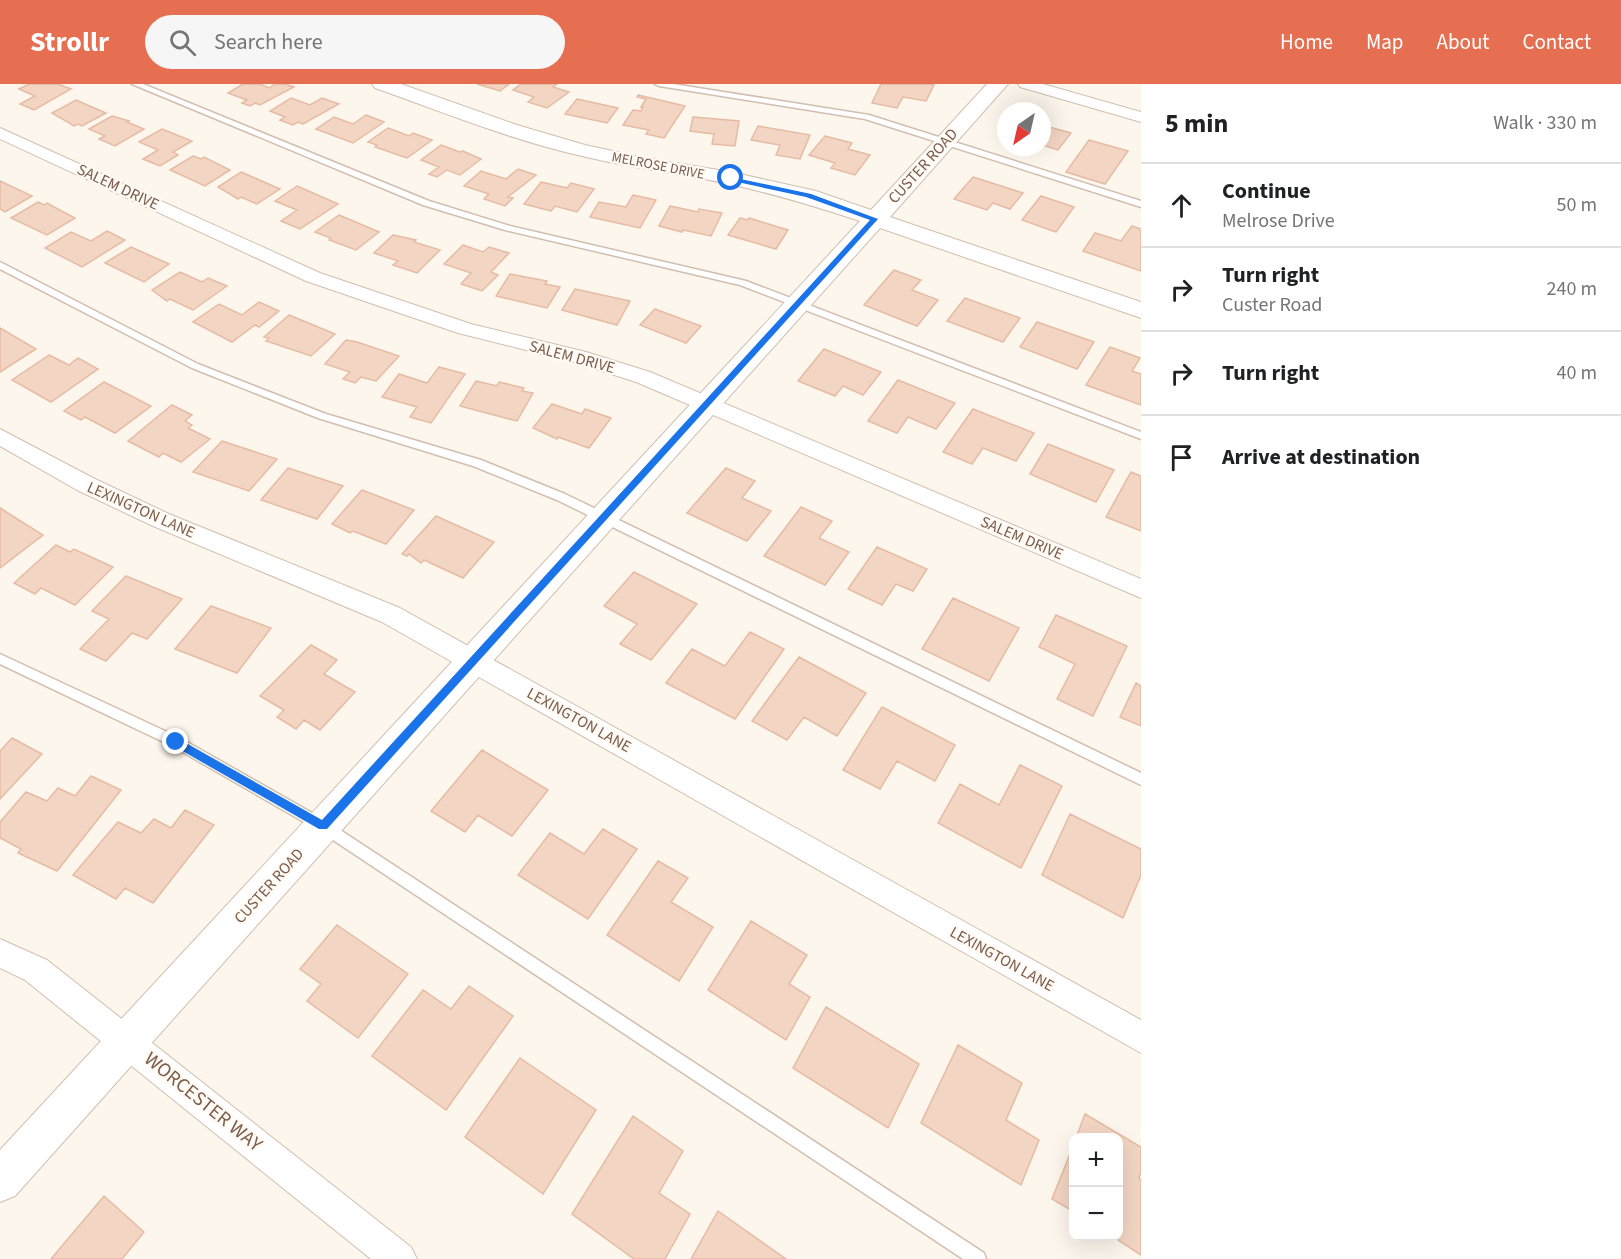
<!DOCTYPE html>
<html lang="en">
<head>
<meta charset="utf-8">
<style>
  body { margin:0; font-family:"Source Sans 3",sans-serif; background:#f6f6f6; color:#202124 }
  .controls { position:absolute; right:18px; bottom:18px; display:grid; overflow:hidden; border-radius:12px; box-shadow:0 6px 24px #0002 }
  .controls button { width:54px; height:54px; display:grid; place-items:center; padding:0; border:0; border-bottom:2px solid #e0e0e0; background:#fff; color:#202124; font:30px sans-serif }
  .compass { position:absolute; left:997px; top:18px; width:54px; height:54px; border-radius:50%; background:#fff; box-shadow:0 6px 24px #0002; rotate:214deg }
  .stop { position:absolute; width:18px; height:18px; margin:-14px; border:4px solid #1a73e8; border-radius:50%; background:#fff }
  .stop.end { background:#1a73e8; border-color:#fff; box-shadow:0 2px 6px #0008 }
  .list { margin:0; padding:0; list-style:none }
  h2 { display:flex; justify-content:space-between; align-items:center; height:78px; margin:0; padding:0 24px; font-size:26px }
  h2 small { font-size:20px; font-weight:400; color:#757577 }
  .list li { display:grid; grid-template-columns:39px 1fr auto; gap:18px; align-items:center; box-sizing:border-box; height:84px; padding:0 24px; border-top:2px solid #e0e0e0 }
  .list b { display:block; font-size:22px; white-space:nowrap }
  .list p { margin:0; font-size:20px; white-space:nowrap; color:#757577 }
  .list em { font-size:20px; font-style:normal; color:#757577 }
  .icon { flex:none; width:33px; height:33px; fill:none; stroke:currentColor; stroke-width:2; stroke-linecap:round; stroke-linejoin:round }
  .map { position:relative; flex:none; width:1141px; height:1175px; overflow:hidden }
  header { display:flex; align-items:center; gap:36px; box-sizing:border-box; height:84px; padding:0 30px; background:#e76f51; color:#fff }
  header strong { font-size:28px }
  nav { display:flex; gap:33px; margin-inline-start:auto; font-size:21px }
  .search { width:420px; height:54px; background:#f6f6f6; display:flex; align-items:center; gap:15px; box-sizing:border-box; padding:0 21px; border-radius:33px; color:#757577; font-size:22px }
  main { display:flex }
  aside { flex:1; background:#fff }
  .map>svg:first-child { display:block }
  .building { fill:#f3d5c3; stroke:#e6bba3; stroke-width:1.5 }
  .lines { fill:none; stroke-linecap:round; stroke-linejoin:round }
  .service-casing { stroke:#d1beb0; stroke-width:3 }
  .minor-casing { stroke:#d1beb0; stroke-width:2 }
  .tertiary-casing { stroke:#d1beb0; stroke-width:2 }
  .service { fill:#fff; fill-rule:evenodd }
  .minor { fill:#fff; fill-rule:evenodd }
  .tertiary { fill:#fff; fill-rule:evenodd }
  .route { fill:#1a73e8 }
  .labels { text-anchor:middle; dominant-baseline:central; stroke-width:4.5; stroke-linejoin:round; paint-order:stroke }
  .far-street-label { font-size:14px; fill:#7a5c4d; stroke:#fffaf3 }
  .street-label { font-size:16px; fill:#7a5c4d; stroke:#fffaf3 }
  .near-street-label { font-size:20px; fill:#7a5c4d; stroke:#fffaf3 }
</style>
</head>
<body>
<header>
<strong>Strollr</strong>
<div class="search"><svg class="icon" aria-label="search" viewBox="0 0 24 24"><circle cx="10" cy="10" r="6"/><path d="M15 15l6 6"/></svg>Search here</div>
<nav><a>Home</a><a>Map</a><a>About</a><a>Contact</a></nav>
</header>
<main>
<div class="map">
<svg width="1141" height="1175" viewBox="0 0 1141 1175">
  <rect width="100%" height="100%" fill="#fdf6ec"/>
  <path class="building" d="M 29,0 L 58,0 L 71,5 L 34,26 L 20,20 L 35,12 L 19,5 Z
    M 243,0 L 260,0 L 269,4 L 275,0 L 285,0 L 294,3 L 260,21 L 255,19 L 250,22 L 242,19 L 247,16 L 228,9 Z
    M 477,0 L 509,0 L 500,7 Z
    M 521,0 L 557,0 L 553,3 L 569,8 L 547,24 L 528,18 L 534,13 L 513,6 Z
    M 881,0 L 928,0 L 934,1 L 926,17 L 903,13 L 897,24 L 872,19 Z
    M 638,11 L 685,22 L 664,54 L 646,50 L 649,46 L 623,41 L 633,26 L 641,27 L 643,23 L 641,23 L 646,15 L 637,13 Z
    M 291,14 L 310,21 L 322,14 L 339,20 L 303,40 L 298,38 L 293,41 L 280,36 L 285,33 L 270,27 Z
    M 577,15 L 618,24 L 607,39 L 565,30 Z
    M 76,16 L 106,29 L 82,42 L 78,40 L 74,42 L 52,29 Z
    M 366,31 L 384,38 L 353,59 L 316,45 L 334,33 L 353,40 Z
    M 112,32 L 129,37 L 127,38 L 144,45 L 115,62 L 99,55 L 105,52 L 89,45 Z
    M 693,33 L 739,37 L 735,62 L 712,60 L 714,50 L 690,47 Z
    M 1042,41 L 1071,49 L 1058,66 L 1042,61 Z
    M 758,42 L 810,51 L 800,75 L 776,71 L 780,61 L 751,56 Z
    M 388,44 L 409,52 L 413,49 L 432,56 L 407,74 L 375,63 L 377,61 L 368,58 Z
    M 162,45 L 192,57 L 173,68 L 178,71 L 160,82 L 143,75 L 158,66 L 139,58 Z
    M 825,52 L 852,59 L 848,65 L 870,71 L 855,91 L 831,84 L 835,79 L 809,71 Z
    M 1089,56 L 1128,67 L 1105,100 L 1066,88 Z
    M 441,61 L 460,68 L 463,67 L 481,75 L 460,91 L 447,86 L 437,93 L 429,90 L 439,83 L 421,76 Z
    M 193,72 L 201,75 L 204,73 L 230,86 L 205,102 L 170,86 Z
    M 518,85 L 536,91 L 508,113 L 513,114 L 505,122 L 484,115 L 489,110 L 464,102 L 481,87 L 506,95 Z
    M 241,88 L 280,105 L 257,120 L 241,113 L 238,115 L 218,103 Z
    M 973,93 L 1023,109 L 1010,125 L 993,119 L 987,126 L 954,115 Z
    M 0,97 L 32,112 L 5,128 L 0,125 Z
    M 541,98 L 567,104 L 571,99 L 594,105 L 577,128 L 555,122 L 551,127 L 524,120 Z
    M 297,102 L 338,120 L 300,145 L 281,137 L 297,126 L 275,117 Z
    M 633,111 L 656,116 L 640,144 L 590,133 L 599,118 L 626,123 Z
    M 1041,112 L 1074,123 L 1056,148 L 1022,136 Z
    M 38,118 L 44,121 L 47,119 L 75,134 L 47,151 L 11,134 Z
    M 670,122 L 698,128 L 699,125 L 722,129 L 711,152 L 683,146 L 682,148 L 659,142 Z
    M 339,131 L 379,148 L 356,166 L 329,156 L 331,154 L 315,148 Z
    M 740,134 L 748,136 L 749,134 L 788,146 L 776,165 L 728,151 Z
    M 1132,142 L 1141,145 L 1141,187 L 1083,167 L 1095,149 L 1121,157 Z
    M 107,147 L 125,156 L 82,183 L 45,164 L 71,148 L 91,157 Z
    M 393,151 L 416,156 L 414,158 L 440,166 L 417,189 L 393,181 L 398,177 L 374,169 Z
    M 463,161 L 483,168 L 489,163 L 509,169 L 491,188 L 498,191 L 482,207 L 461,200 L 471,189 L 444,180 Z
    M 131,163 L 169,180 L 144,198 L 105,179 Z
    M 894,186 L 921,196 L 912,206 L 938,216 L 917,242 L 864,221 Z
    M 180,188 L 202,198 L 208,194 L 227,202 L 193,226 L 170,215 L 167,217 L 152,206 Z
    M 510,190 L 547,197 L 545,200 L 560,203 L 547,224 L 496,212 Z
    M 575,205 L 630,217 L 617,241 L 562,226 Z
    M 965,214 L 1020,234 L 1003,258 L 947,237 Z
    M 259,218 L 279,227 L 259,243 L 255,241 L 232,258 L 193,238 L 219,220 L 242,231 Z
    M 655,225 L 701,242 L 686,259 L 640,241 Z
    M 289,231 L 335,250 L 311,272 L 266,257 L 269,254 L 264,253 Z
    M 1037,238 L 1094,258 L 1077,285 L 1020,263 Z
    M 0,244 L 36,265 L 0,288 Z
    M 346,256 L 357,258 L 399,272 L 376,297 L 361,293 L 355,299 L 343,295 L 350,288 L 325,280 Z
    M 1110,263 L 1140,274 L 1132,287 L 1141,290 L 1141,321 L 1086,301 Z
    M 824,265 L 881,288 L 863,311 L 843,302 L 835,312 L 798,297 Z
    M 49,271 L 69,281 L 78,274 L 98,285 L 51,318 L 12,296 Z
    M 439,283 L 465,290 L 431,339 L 410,333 L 417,323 L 382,313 L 399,290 L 427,299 Z
    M 898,296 L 955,319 L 936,345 L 908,333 L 897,349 L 868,337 Z
    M 476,297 L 497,302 L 499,298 L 524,304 L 522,307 L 533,309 L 517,337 L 460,322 Z
    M 104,298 L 151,322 L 115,349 L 85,333 L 81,336 L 64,327 Z
    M 552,320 L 582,330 L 585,325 L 611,334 L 589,364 L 558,353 L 557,355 L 533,344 Z
    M 172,321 L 192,331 L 185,337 L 192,341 L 188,344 L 210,355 L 181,378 L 163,369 L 159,373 L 128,357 Z
    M 973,325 L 1034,349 L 1016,377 L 983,364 L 972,380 L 943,368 Z
    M 222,357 L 277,375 L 249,407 L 193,388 Z
    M 1048,360 L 1114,386 L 1096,418 L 1030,390 Z
    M 288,384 L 343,402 L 317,435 L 261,416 Z
    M 726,384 L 755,397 L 742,414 L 771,427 L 747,457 L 687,429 Z
    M 1131,388 L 1141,392 L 1141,447 L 1106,433 Z
    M 362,406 L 414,426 L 386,460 L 353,447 L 350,449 L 332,440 Z
    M 801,423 L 832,437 L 819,454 L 849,468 L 825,501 L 764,472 Z
    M 0,424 L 43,451 L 0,484 Z
    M 436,432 L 494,458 L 463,494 L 424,476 L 421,479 L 409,470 L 407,472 L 402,470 Z
    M 56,461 L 70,468 L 74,465 L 113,483 L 75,521 L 41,504 L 35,510 L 14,499 Z
    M 877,463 L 927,485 L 913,507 L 896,500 L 882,521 L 848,505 Z
    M 634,488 L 697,520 L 651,576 L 620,560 L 637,540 L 604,522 Z
    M 126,492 L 182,515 L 147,555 L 132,549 L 106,577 L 80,565 L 109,535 L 92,527 Z
    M 953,514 L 1019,544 L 989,597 L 922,565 Z
    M 211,522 L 271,544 L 237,589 L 175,565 Z
    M 1056,531 L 1127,562 L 1093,632 L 1057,615 L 1075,580 L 1039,563 Z
    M 750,548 L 784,565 L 735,635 L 666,599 L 692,565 L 725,582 Z
    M 311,561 L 337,576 L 324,590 L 355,608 L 320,646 L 304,636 L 296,645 L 277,633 L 284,626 L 260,612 Z
    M 799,573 L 866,609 L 837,652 L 804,633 L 787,656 L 752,637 Z
    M 1136,599 L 1141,602 L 1141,642 L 1120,633 Z
    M 882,623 L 955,661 L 935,697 L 897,677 L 880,705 L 843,686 Z
    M 12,654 L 42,670 L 0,715 L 0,667 Z
    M 482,666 L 548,706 L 512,752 L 478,731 L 465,748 L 431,727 Z
    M 1020,681 L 1062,702 L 1021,784 L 938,739 L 960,700 L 999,721 Z
    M 91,692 L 121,706 L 57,787 L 18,769 L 21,765 L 0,754 L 0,738 L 26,708 L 47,717 L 58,704 L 75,712 Z
    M 185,726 L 214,741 L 153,819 L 125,804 L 116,815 L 73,791 L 118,738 L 141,749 L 154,735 L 171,744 Z
    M 1070,730 L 1141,765 L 1141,791 L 1123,834 L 1042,791 Z
    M 603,745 L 637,765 L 588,835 L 518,791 L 550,749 L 584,770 Z
    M 658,777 L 688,794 L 671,818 L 713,843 L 679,897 L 607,851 Z
    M 751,837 L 807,871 L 789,900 L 810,913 L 786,956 L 708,906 Z
    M 337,841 L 408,890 L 358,954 L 307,917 L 321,900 L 300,885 Z
    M 469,902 L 513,932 L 446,1026 L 372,972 L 423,906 L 451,925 Z
    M 826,923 L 919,980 L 888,1044 L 793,984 Z
    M 958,961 L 1022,999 L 1006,1036 L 1039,1056 L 1021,1101 L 921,1039 Z
    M 520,974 L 596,1026 L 543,1110 L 465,1053 Z
    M 1085,1030 L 1141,1063 L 1141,1087 L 1139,1094 L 1141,1096 L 1141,1171 L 1112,1152 L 1118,1152 L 1118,1054 L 1076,1054 Z
    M 633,1032 L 683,1067 L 659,1109 L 690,1130 L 665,1175 L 634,1175 L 572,1130 Z
    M 1074,1060 L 1074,1128 L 1052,1115 Z
    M 104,1112 L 144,1148 L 122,1175 L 51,1175 Z
    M 718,1127 L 786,1175 L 691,1175 Z"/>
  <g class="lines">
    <defs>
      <path id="service" d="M 132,0 L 143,0 L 429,117 L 510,142 L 746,197 L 1141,348 L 1141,355 L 740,201 L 505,146 L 423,121 Z
        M 655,0 L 673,0 L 869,31 L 1141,117 L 1141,123 L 865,35 L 659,2 Z
        M 0,178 L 198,280 L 326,330 L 481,376 L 565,410 L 1141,689 L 1141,701 L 557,416 L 473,382 L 318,334 L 192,284 L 0,185 Z
        M 0,570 L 180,654 L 328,738 L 984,1169 L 986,1175 L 963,1175 L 318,746 L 172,662 L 0,580 Z"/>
      <path id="minor" d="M 1018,0 L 1043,0 L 1141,28 L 1141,38 L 1020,3 Z
        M 0,44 L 320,189 L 471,240 L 586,268 L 650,288 L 1141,495 L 1141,514 L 636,298 L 574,278 L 458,249 L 306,197 L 0,55 Z
        M 0,345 L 93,394 L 169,430 L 400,524 L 1141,936 L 1141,969 L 382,538 L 153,442 L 77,406 L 0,362 Z
        M 0,855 L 47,876 L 411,1163 L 417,1175 L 371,1175 L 25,896 L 0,884 Z"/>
      <path id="tertiary" d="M 372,0 L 401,0 L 517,41 L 585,61 L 645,74 L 731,88 L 816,107 L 871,126 L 987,0 L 1008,0 L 890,133 L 1141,218 L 1141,234 L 880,144 L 15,1112 L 0,1118 L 0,1066 L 860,137 C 818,123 777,111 734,101 C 683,90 632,84 582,72 C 511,56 443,28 375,4 Z"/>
    </defs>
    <use href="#service" class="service-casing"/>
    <use href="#minor" class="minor-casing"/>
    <use href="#tertiary" class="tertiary-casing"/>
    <use href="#service" class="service"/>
    <use href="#minor" class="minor"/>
    <use href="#tertiary" class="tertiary"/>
  </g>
  <path class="route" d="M 731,93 L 811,110 L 878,135 L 327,745 L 319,745 L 172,661 L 172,655 L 179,655 L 322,736 L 870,136 L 806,113 L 728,96 Z"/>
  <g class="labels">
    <g class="far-street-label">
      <text transform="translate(658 82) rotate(11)">MELROSE DRIVE</text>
    </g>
    <g class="street-label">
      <text transform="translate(923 82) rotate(-48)">CUSTER ROAD</text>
      <text transform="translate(118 103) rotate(25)">SALEM DRIVE</text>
      <text transform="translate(572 273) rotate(15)">SALEM DRIVE</text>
      <text transform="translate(141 426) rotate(24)">LEXINGTON LANE</text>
      <text transform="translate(1022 454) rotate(23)">SALEM DRIVE</text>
      <text transform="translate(579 636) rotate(29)">LEXINGTON LANE</text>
      <text transform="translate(269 802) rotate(-48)">CUSTER ROAD</text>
      <text transform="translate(1002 875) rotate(29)">LEXINGTON LANE</text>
    </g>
    <g class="near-street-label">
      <text transform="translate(203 1018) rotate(39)">WORCESTER WAY</text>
    </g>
  </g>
</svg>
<div class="controls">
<button>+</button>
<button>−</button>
</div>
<svg class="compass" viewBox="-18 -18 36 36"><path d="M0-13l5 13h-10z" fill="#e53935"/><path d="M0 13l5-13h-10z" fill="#757577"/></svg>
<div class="stop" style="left:731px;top:94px"></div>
<div class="stop end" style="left:176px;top:658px"></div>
</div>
<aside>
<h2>5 min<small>Walk · 330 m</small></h2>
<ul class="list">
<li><svg class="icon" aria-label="ahead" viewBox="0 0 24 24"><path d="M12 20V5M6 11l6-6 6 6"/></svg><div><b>Continue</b><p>Melrose Drive</p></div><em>50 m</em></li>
<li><svg class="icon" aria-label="right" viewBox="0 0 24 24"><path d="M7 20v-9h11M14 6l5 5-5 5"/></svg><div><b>Turn right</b><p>Custer Road</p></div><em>240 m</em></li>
<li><svg class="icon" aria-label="right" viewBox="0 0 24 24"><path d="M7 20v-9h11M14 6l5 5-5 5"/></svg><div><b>Turn right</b></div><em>40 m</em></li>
<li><svg class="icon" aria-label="arrive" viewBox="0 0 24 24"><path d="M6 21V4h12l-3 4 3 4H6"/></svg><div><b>Arrive at destination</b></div></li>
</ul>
</aside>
</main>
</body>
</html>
